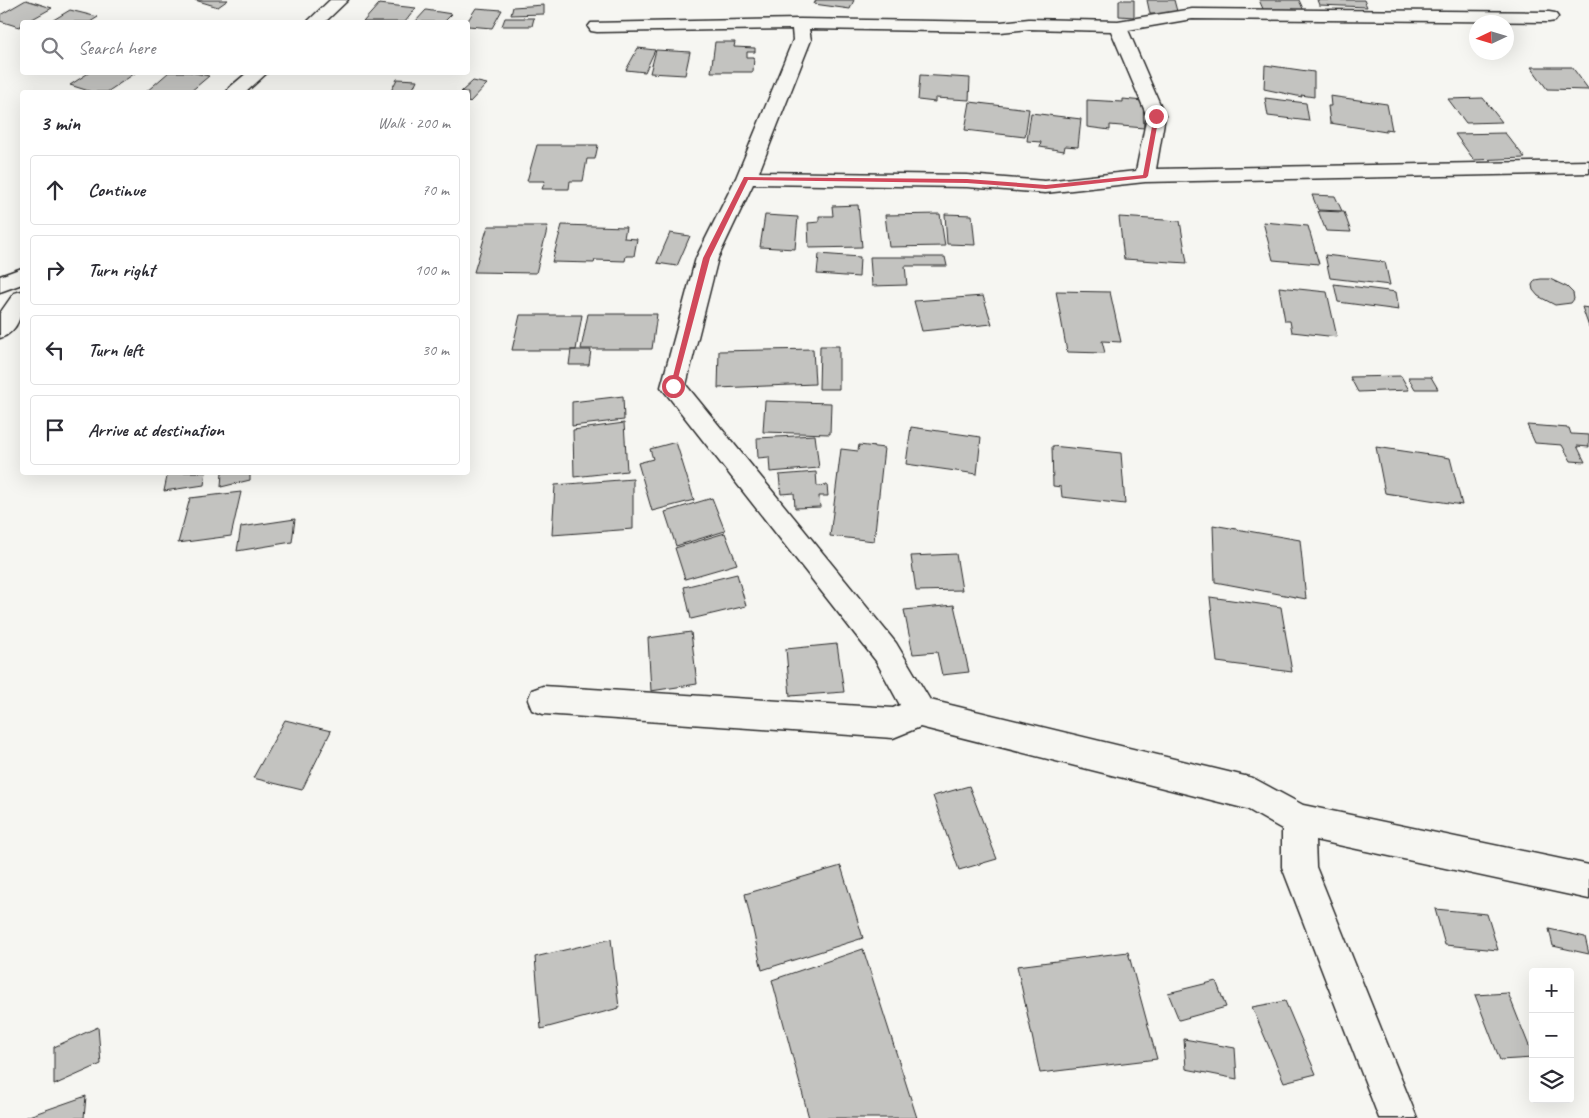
<!DOCTYPE html>
<html lang="en">
<head>
<meta charset="utf-8">
<style>
  body { margin:0; font-family:Caveat,sans-serif; background:#f2f2f3; color:#2b2b33 }
  .controls { position:absolute; right:15px; bottom:15px; display:grid; overflow:hidden; border-radius:5px; box-shadow:0 5px 20px #0002 }
  .controls button { width:45px; height:45px; display:grid; place-items:center; padding:0; border:0; border-bottom:1px solid #e1e1e2; background:#fff; color:#2b2b33; font:25px sans-serif }
  .compass { position:absolute; left:1469px; top:15px; width:45px; height:45px; border-radius:50%; background:#fff; box-shadow:0 5px 20px #0002; rotate:266deg }
  .stop { position:absolute; width:15px; height:15px; margin:-11px; border:4px solid #d1495b; border-radius:50%; background:#fff }
  .stop.end { background:#d1495b; border-color:#fff; box-shadow:0 1px 5px #0008 }
  .list { margin:0; padding:0; list-style:none }
  h2 { display:flex; justify-content:space-between; align-items:center; height:65px; margin:0; padding:0 20px; font-size:21px }
  h2 small { font-size:16px; font-weight:400; color:#7c7c81 }
  .list li { display:grid; grid-template-columns:32px 1fr auto; gap:15px; align-items:center; box-sizing:border-box; height:70px; margin:0 10px 10px; padding:0 10px; border:1px solid #e1e1e2; border-radius:5px }
  .list b { display:block; font-size:19px; white-space:nowrap }
  .list em { font-size:16px; font-style:normal; color:#7c7c81 }
  .icon { flex:none; width:28px; height:28px; fill:none; stroke:currentColor; stroke-width:2; stroke-linecap:round; stroke-linejoin:round }
  .map { position:relative; flex:none; width:1589px; height:1118px; overflow:hidden }
  .search { position:absolute; background:#fff; box-shadow:0 5px 20px #0002; left:20px; top:20px; width:450px; height:55px; display:flex; align-items:center; gap:12px; box-sizing:border-box; padding:0 18px; border-radius:5px; color:#7c7c81; font-size:19px }
  .panel { position:absolute; background:#fff; box-shadow:0 5px 20px #0002; left:20px; top:90px; width:450px; height:385px; border-radius:5px }
  .map>svg:first-child { display:block }
  .building { fill:#c3c3c0; stroke:#2b2b2b }
  .lines { fill:none; stroke-linecap:round; stroke-linejoin:round }
  .minor-casing { stroke:#2b2b2b; stroke-width:3 }
  .minor { fill:#f6f6f2; fill-rule:evenodd }
  .route { fill:#d1495b }
</style>
</head>
<body>
<div class="map">
<svg width="1589" height="1118" viewBox="0 0 1589 1118">
  <rect width="100%" height="100%" fill="#f6f6f2"/>
  <filter id="ink" filterUnits="userSpaceOnUse"><feTurbulence type="fractalNoise" baseFrequency=".02" numOctaves="2"/><feDisplacementMap in="SourceGraphic" scale="10" xChannelSelector="R" yChannelSelector="G"/><feConvolveMatrix kernelMatrix="1 2 1 2 8 2 1 2 1" color-interpolation-filters="sRGB"/></filter>
  <g filter="url(#ink)">
    <path class="building" d="M 26,0 L 52,8 L 27,22 L 22,22 L 22,25 L 19,27 L 0,21 L 0,15 Z
      M 195,0 L 228,0 L 218,7 Z
      M 816,0 L 854,0 L 850,9 L 814,4 Z
      M 1119,0 L 1134,0 L 1134,17 L 1119,16 Z
      M 1147,0 L 1174,0 L 1178,15 L 1150,14 Z
      M 1259,0 L 1299,0 L 1305,13 L 1264,11 Z
      M 1317,0 L 1364,0 L 1367,7 L 1319,5 Z
      M 379,4 L 416,8 L 405,22 L 363,22 Z
      M 544,5 L 544,14 L 511,15 L 513,7 Z
      M 476,8 L 502,10 L 492,28 L 468,26 L 467,22 Z
      M 70,10 L 98,17 L 90,22 L 50,22 Z
      M 426,10 L 452,14 L 444,22 L 415,22 Z
      M 505,18 L 534,18 L 532,26 L 502,26 Z
      M 715,42 L 735,42 L 734,47 L 755,48 L 755,52 L 747,52 L 747,57 L 754,57 L 753,72 L 711,72 Z
      M 638,48 L 655,50 L 645,72 L 626,70 Z
      M 656,50 L 690,52 L 685,75 L 650,73 Z
      M 1265,65 L 1314,72 L 1314,97 L 1301,95 L 1302,97 L 1264,89 Z
      M 1531,67 L 1572,67 L 1589,90 L 1547,89 Z
      M 90,72 L 137,72 L 107,92 L 92,92 L 70,85 Z
      M 169,72 L 190,72 L 209,76 L 190,92 L 146,92 Z
      M 920,75 L 970,78 L 969,100 L 935,98 L 935,102 L 918,100 Z
      M 397,79 L 417,80 L 412,91 L 391,91 Z
      M 473,81 L 487,84 L 469,103 L 468,102 L 468,92 L 461,92 Z
      M 1330,96 L 1387,104 L 1392,130 L 1386,129 L 1386,132 L 1330,123 L 1328,106 L 1331,106 Z
      M 1265,98 L 1306,103 L 1309,121 L 1268,116 Z
      M 1483,98 L 1502,122 L 1466,123 L 1448,99 Z
      M 1123,99 L 1143,101 L 1144,128 L 1110,125 L 1110,130 L 1087,127 L 1087,100 L 1123,102 Z
      M 970,102 L 1029,109 L 1025,137 L 965,130 Z
      M 1031,113 L 1081,119 L 1078,147 L 1065,146 L 1064,151 L 1040,147 L 1041,142 L 1027,141 Z
      M 1505,133 L 1525,158 L 1474,160 L 1455,134 Z
      M 537,145 L 598,145 L 595,159 L 587,159 L 583,181 L 570,181 L 569,189 L 542,189 L 545,181 L 527,181 Z
      M 1312,195 L 1335,196 L 1342,211 L 1318,210 Z
      M 858,205 L 862,247 L 809,248 L 808,223 L 819,222 L 819,216 L 833,216 L 832,206 Z
      M 1318,211 L 1344,212 L 1351,232 L 1326,231 Z
      M 940,214 L 945,246 L 889,247 L 885,215 Z
      M 945,214 L 972,215 L 975,245 L 947,244 Z
      M 765,215 L 798,217 L 795,249 L 760,247 Z
      M 1119,217 L 1180,221 L 1187,263 L 1124,259 Z
      M 1263,222 L 1308,226 L 1319,264 L 1273,260 Z
      M 562,225 L 626,227 L 624,238 L 637,239 L 634,256 L 626,256 L 625,261 L 595,260 L 594,263 L 552,262 Z
      M 488,226 L 548,226 L 536,273 L 474,272 Z
      M 670,233 L 690,236 L 677,266 L 657,263 Z
      M 819,254 L 860,257 L 859,277 L 817,274 Z
      M 1325,255 L 1385,262 L 1390,285 L 1330,278 Z
      M 870,257 L 945,257 L 947,266 L 905,266 L 907,285 L 872,286 Z
      M 1541,279 L 1550,279 L 1567,287 L 1573,293 L 1574,299 L 1571,303 L 1555,305 L 1538,296 L 1533,290 L 1532,285 L 1535,280 Z
      M 1334,284 L 1396,292 L 1399,310 L 1338,302 Z
      M 1279,287 L 1327,292 L 1337,337 L 1292,332 L 1290,321 L 1285,321 Z
      M 1056,291 L 1110,292 L 1121,342 L 1102,341 L 1105,353 L 1067,352 Z
      M 983,296 L 992,324 L 922,331 L 914,301 Z
      M 1582,307 L 1589,308 L 1589,327 Z
      M 588,314 L 657,314 L 652,349 L 581,349 Z
      M 520,315 L 582,315 L 576,350 L 512,350 Z
      M 820,346 L 839,346 L 839,389 L 819,389 Z
      M 813,349 L 815,384 L 718,388 L 719,351 Z
      M 571,350 L 591,350 L 589,365 L 569,365 Z
      M 1401,376 L 1409,390 L 1358,392 L 1350,377 Z
      M 1408,377 L 1431,377 L 1438,389 L 1415,389 Z
      M 623,396 L 624,420 L 572,426 L 572,402 Z
      M 765,401 L 831,403 L 830,434 L 763,432 Z
      M 624,423 L 627,471 L 574,477 L 573,430 Z
      M 1527,425 L 1569,428 L 1571,434 L 1589,435 L 1589,447 L 1577,446 L 1585,462 L 1571,461 L 1562,445 L 1535,443 Z
      M 911,427 L 981,437 L 977,474 L 906,464 Z
      M 815,435 L 819,468 L 770,472 L 769,457 L 758,458 L 757,438 Z
      M 676,442 L 694,500 L 652,511 L 638,463 L 653,459 L 650,449 Z
      M 859,445 L 884,448 L 874,541 L 830,536 L 841,449 L 858,451 Z
      M 1052,446 L 1121,453 L 1125,504 L 1062,497 L 1061,487 L 1053,486 Z
      M 1376,447 L 1450,458 L 1462,505 L 1385,493 Z
      M 168,472 L 206,472 L 204,485 L 164,491 Z
      M 222,472 L 250,472 L 250,480 L 221,487 Z
      M 816,472 L 817,486 L 827,485 L 828,496 L 819,496 L 820,507 L 795,508 L 794,493 L 781,494 L 779,475 Z
      M 633,479 L 633,529 L 552,535 L 555,485 Z
      M 241,492 L 231,536 L 178,543 L 190,498 Z
      M 712,498 L 725,531 L 676,546 L 665,512 Z
      M 295,519 L 292,542 L 237,551 L 241,527 Z
      M 1213,525 L 1300,540 L 1306,599 L 1215,582 Z
      M 725,533 L 737,564 L 685,579 L 675,548 Z
      M 956,554 L 962,590 L 916,591 L 911,556 Z
      M 737,574 L 746,606 L 691,619 L 684,587 Z
      M 1210,597 L 1281,607 L 1292,672 L 1217,662 Z
      M 954,605 L 969,672 L 942,675 L 937,652 L 913,654 L 904,610 Z
      M 691,632 L 697,684 L 651,691 L 648,638 Z
      M 837,644 L 844,692 L 790,696 L 786,649 Z
      M 285,720 L 331,731 L 302,790 L 253,778 Z
      M 969,786 L 997,859 L 959,870 L 933,796 Z
      M 841,866 L 863,938 L 762,970 L 745,894 Z
      M 1435,909 L 1487,914 L 1498,950 L 1445,945 Z
      M 1549,929 L 1585,937 L 1589,954 L 1553,946 Z
      M 611,939 L 619,1008 L 541,1029 L 535,957 Z
      M 863,949 L 917,1118 L 809,1118 L 772,980 Z
      M 1128,952 L 1157,1059 L 1040,1073 L 1017,966 Z
      M 1216,981 L 1226,1007 L 1179,1020 L 1168,993 Z
      M 1508,993 L 1533,1056 L 1533,1058 L 1500,1060 L 1475,995 Z
      M 1285,1001 L 1316,1074 L 1284,1082 L 1252,1007 Z
      M 98,1027 L 101,1064 L 54,1085 L 54,1047 Z
      M 1184,1039 L 1235,1048 L 1237,1079 L 1186,1069 Z
      M 86,1096 L 84,1118 L 23,1118 Z"/>
    <g class="lines">
      <defs>
        <path id="minor" d="M 330,0 L 348,0 L 325,22 L 307,22 Z
          M 1192,9 L 1549,12 L 1555,13 L 1558,17 L 1555,21 L 1549,22 L 1192,19 L 1128,30 L 1165,116 L 1156,169 L 1589,161 L 1589,173 L 1145,182 L 1045,193 L 967,187 L 753,184 L 718,258 L 686,385 L 896,643 L 930,700 L 1253,778 L 1303,805 L 1589,865 L 1589,899 L 1315,840 L 1316,867 L 1417,1118 L 1379,1118 L 1282,867 L 1282,829 L 1247,809 L 920,727 L 893,738 L 543,714 L 532,710 L 528,700 L 532,690 L 543,686 L 893,708 L 900,705 L 876,661 L 661,387 L 696,258 L 736,178 L 793,40 L 792,29 L 597,32 L 591,31 L 588,27 L 591,23 L 800,19 L 1001,22 L 1029,19 L 1118,21 ZM 809,29 L 1001,32 L 1029,29 L 1111,31 L 1147,116 L 1136,171 L 1045,181 L 967,175 L 759,172 L 811,40 Z
          M 248,72 L 268,72 L 246,92 L 227,92 L 229,88 Z
          M 22,268 L 22,284 L 0,292 L 0,276 Z
          M 22,291 C 24,309 20,332 0,338 L 0,313 L 14,293 Z"/>
      </defs>
      <use href="#minor" class="minor-casing"/>
      <use href="#minor" class="minor"/>
    </g>
  </g>
  <path class="route" d="M 1156,114 L 1159,116 L 1148,176 L 1146,178 L 1046,189 L 967,183 L 748,180 L 710,258 L 676,386 L 673,389 L 670,388 L 703,258 L 744,177 L 967,179 L 1046,185 L 1143,175 L 1154,116 Z"/>
</svg>
<div class="controls">
<button>+</button>
<button>−</button>
<button><svg class="icon" aria-label="layers" viewBox="0 0 24 24"><path d="M12 4l9 5-9 5-9-5zM3 14l9 5 9-5"/></svg></button>
</div>
<svg class="compass" viewBox="-18 -18 36 36"><path d="M0-13l5 13h-10z" fill="#e53935"/><path d="M0 13l5-13h-10z" fill="#7c7c81"/></svg>
<div class="stop" style="left:673px;top:386px"></div>
<div class="stop end" style="left:1156px;top:116px"></div>
<div class="search"><svg class="icon" aria-label="search" viewBox="0 0 24 24"><circle cx="10" cy="10" r="6"/><path d="M15 15l6 6"/></svg>Search here</div>
<section class="panel">
<h2>3 min<small>Walk · 200 m</small></h2>
<ul class="list">
<li><svg class="icon" aria-label="ahead" viewBox="0 0 24 24"><path d="M12 20V5M6 11l6-6 6 6"/></svg><div><b>Continue</b></div><em>70 m</em></li>
<li><svg class="icon" aria-label="right" viewBox="0 0 24 24"><path d="M7 20v-9h11M14 6l5 5-5 5"/></svg><div><b>Turn right</b></div><em>100 m</em></li>
<li><svg class="icon" aria-label="left" viewBox="0 0 24 24"><path d="M17 20v-9H6M10 6l-5 5 5 5"/></svg><div><b>Turn left</b></div><em>30 m</em></li>
<li><svg class="icon" aria-label="arrive" viewBox="0 0 24 24"><path d="M6 21V4h12l-3 4 3 4H6"/></svg><div><b>Arrive at destination</b></div></li>
</ul>
</section>
</div>
</body>
</html>
